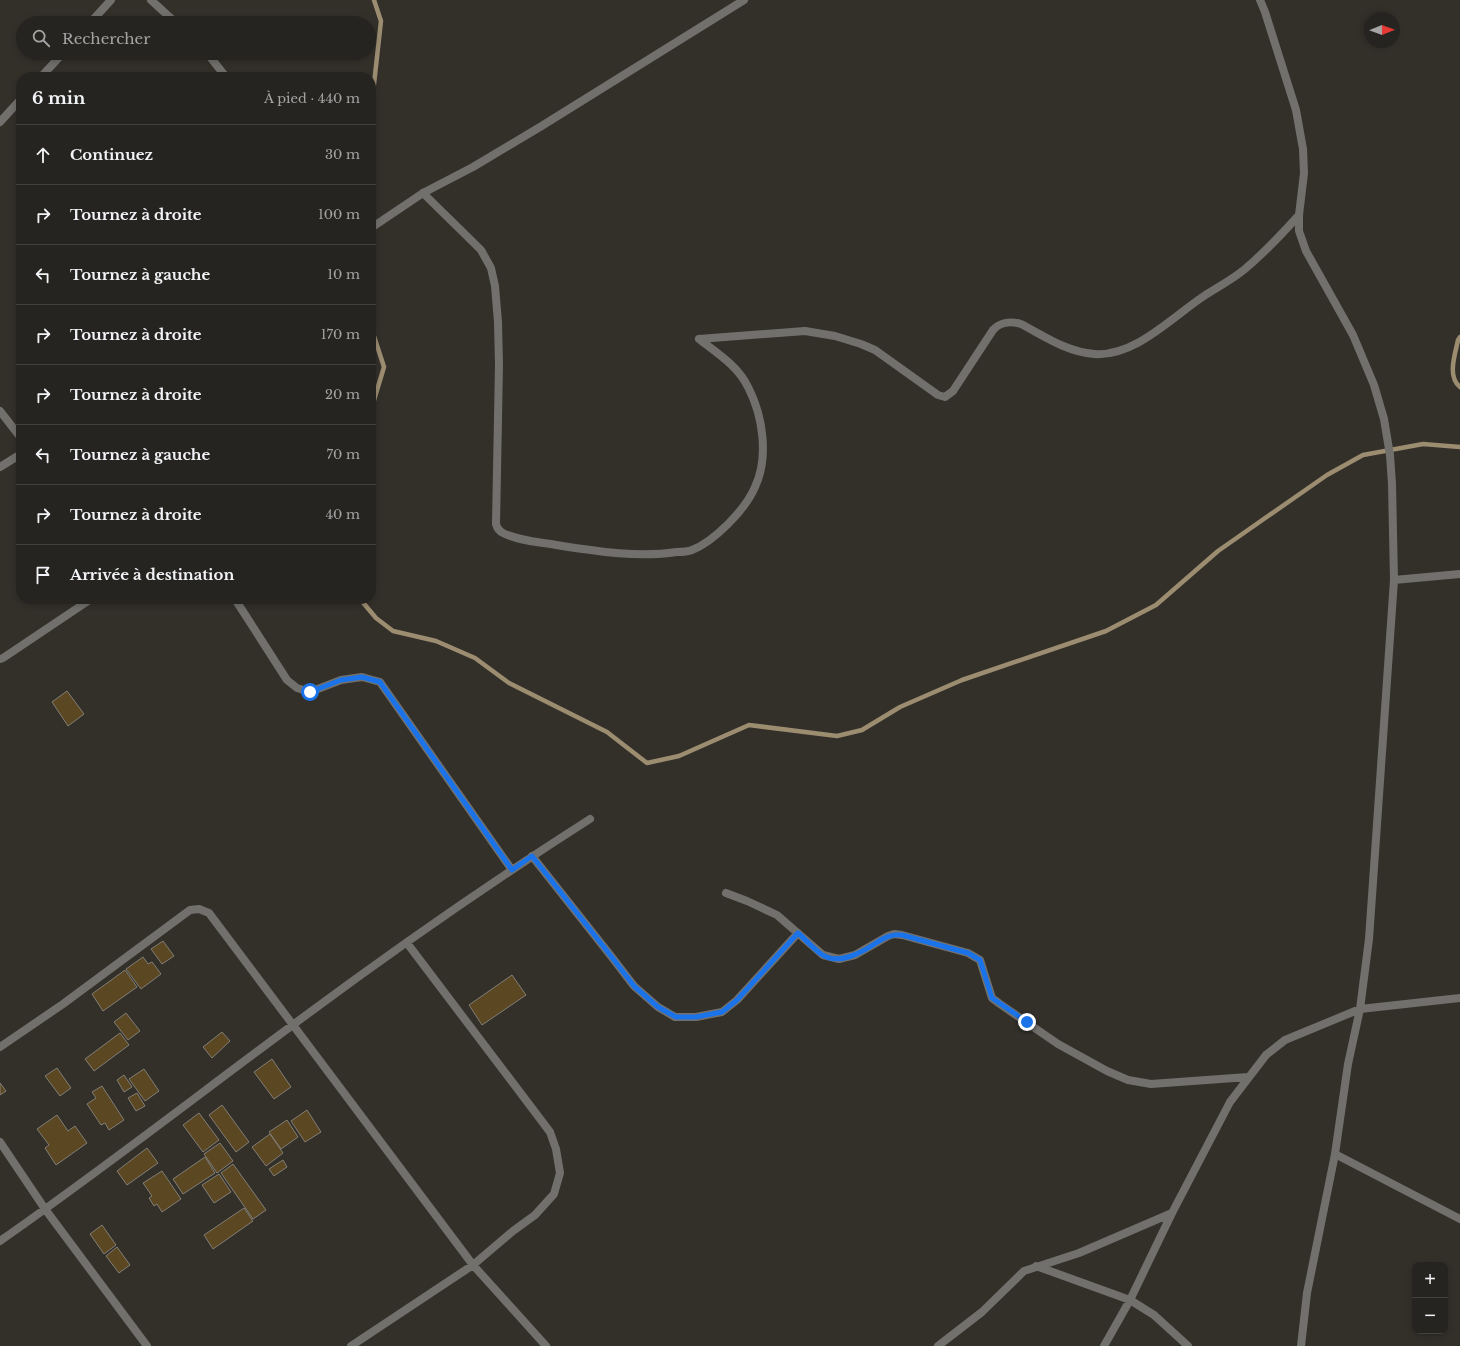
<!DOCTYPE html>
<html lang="fr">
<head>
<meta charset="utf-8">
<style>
  body { margin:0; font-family:"Libre Baskerville",serif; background:#32302d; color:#f1f3f6 }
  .controls { position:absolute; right:12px; bottom:12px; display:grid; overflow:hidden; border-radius:8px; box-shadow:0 2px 6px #0003 }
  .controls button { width:36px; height:36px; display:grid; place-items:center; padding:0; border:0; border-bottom:1px solid #42413e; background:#262420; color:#f1f3f6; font:20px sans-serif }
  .compass { position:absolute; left:1364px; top:12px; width:36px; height:36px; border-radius:50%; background:#262420; box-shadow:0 2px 6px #0003; rotate:89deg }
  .stop { position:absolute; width:12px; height:12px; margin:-9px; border:3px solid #1a73e8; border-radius:50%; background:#fff }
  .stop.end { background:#1a73e8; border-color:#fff; box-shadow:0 1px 4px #0008 }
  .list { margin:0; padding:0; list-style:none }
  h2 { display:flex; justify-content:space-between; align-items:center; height:52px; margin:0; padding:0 16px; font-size:17px }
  h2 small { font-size:13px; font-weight:400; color:#a4a4a5 }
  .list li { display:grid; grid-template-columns:26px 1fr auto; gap:12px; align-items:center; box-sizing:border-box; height:60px; padding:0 16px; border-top:1px solid #42413e }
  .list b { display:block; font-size:15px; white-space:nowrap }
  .list em { font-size:13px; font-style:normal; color:#a4a4a5 }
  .icon { flex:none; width:22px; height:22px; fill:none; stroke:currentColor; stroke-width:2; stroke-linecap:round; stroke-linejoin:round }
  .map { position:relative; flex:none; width:1460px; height:1346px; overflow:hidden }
  .search { position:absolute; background:#262420; box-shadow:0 2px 6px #0003; left:16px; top:16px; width:360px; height:44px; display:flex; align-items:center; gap:10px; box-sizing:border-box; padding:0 14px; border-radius:22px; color:#a4a4a5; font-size:15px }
  .panel { position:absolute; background:#262420; box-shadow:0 2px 6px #0003; left:16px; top:72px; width:360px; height:532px; border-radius:16px }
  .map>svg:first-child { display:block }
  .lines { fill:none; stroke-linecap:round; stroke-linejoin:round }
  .stream { stroke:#9c8d71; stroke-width:4.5 }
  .building { fill:#5b4822; stroke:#827e77 }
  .minor { stroke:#72706d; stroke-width:8 }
  .tertiary { stroke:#72706d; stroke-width:8 }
  .route { stroke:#1a73e8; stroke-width:5 }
</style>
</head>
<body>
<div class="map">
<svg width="1460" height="1346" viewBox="0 0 1460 1346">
  <rect width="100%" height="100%" fill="#33302a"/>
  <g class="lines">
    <path class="stream" d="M 371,111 L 381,21 L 374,0
      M 371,327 L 384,367 L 371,410
      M 1460,337 L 1458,340 C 1455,355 1447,376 1460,387
      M 360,599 L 376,618 L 393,631 L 436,641 L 475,658 L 509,683 L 607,732 L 647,763 L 679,756 L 749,725 L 837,736 L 862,730 L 900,707 L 962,680 L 1106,631 L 1156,605 L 1218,551 L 1327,475 L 1363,455 L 1423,444 L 1460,447"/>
  </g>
  <path class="building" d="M 67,691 L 84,714 L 68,726 L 52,702 Z
    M 163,941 L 174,956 L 162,964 L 151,949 Z
    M 143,957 L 148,964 L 152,962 L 161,974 L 141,989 L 126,969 Z
    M 125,970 L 137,987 L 103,1011 L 92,994 Z
    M 512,975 L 526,995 L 482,1025 L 469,1005 Z
    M 126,1013 L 140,1031 L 128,1040 L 114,1022 Z
    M 222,1032 L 230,1041 L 212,1058 L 203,1047 Z
    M 120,1033 L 129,1045 L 94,1071 L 85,1059 Z
    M 272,1059 L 291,1087 L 274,1099 L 254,1072 Z
    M 57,1068 L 71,1088 L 60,1096 L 45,1076 Z
    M 144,1069 L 159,1091 L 145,1101 L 129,1079 Z
    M 124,1075 L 132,1087 L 124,1092 L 117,1080 Z
    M 0,1083 L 6,1091 L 0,1095 Z
    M 102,1086 L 124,1120 L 109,1130 L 105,1123 L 101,1125 L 87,1104 L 96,1098 L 92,1092 Z
    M 137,1093 L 145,1106 L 136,1111 L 128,1098 Z
    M 222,1105 L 249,1142 L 236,1152 L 209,1115 Z
    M 307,1110 L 321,1132 L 305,1142 L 291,1121 Z
    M 199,1113 L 219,1140 L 203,1152 L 183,1125 Z
    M 57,1115 L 68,1131 L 75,1126 L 87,1143 L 56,1165 L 45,1148 L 49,1145 L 37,1129 Z
    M 287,1120 L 298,1137 L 281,1149 L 269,1132 Z
    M 270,1134 L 283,1153 L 266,1166 L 252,1147 Z
    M 220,1143 L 233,1161 L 217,1173 L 204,1154 Z
    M 147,1148 L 158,1163 L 127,1185 L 117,1171 Z
    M 205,1157 L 215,1173 L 183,1194 L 173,1179 Z
    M 283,1160 L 287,1167 L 274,1176 L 269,1169 Z
    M 233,1164 L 266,1210 L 253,1219 L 221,1173 Z
    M 162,1171 L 181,1199 L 162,1212 L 157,1204 L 154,1206 L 149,1198 L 152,1196 L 143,1183 Z
    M 219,1174 L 231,1192 L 214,1203 L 202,1185 Z
    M 244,1208 L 253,1221 L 213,1249 L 204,1235 Z
    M 102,1225 L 116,1245 L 104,1254 L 90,1234 Z
    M 117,1247 L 130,1265 L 119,1273 L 106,1256 Z"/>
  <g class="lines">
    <path class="minor" d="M 151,0 L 176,23
      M 1260,0 L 1265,12 L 1296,110 L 1303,149 L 1304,173 L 1299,215 L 1299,231 L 1306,251 L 1353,335 L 1374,385 L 1384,419 L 1390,455 L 1392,484 L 1394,580 L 1369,939 L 1360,1009 L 1348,1064 L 1335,1154 L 1307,1293 L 1301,1346
      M 90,23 L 111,0
      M 207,53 L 226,77
      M 41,77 L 63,53
      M 0,122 L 21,99
      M 423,193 L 481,250 L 491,268 L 495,286 L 498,322 L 499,365 L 496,524 C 497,528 499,531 503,533 C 519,541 539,542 556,545 C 595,551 637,558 677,552 C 681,552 687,552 692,550 C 705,545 718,534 728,524 C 739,513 749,501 755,487 C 769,457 763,416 748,387 C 738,366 717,353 699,339
      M 699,339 L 805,331 L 835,336 L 861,344 L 875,350 L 938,395 L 945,397 L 953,391 L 993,330 C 1000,322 1011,321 1021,324 C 1044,336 1067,352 1094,354 C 1135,357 1172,317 1204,296 C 1218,287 1233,279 1245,269 C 1265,252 1282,234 1299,215
      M 0,411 L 21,438
      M 1394,580 L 1460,574
      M 235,599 L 287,680 L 297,688 L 310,692 L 341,680 L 362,677 L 380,682 L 512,870
      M 0,659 L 3,658 L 91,599
      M 532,856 L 611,956 L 634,986 L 658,1007 L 675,1017 L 696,1017 L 722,1012 L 737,1000 L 798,933
      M 726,893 L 747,901 L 777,915 L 823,955 L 839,959 L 855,955 L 888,936 L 894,934 L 902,935 L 968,953 L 980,960 L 992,998 L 1000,1004 L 1058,1044 L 1107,1071 L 1128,1080 L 1151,1084 L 1248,1077
      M 0,1047 L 63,1004 L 190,910 L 199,909 L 209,913 L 473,1265 L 546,1346
      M 0,1142 L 45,1209 L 147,1346
      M 1335,1154 L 1460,1219
      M 0,1241 C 99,1172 194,1098 290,1027 C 388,954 488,884 590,819
      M 1036,1266 L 1130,1300 L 1154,1315 L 1188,1346
      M 351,1346 L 473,1265 L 513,1231 L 535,1215 L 554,1194 L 560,1173 L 556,1149 L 550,1132 L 407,943
      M 938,1346 L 982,1312 L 1024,1271 L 1079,1253 L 1172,1213
      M 1104,1346 L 1130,1300 L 1172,1213 L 1230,1102 L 1266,1055 L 1285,1040 L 1360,1009 L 1460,998"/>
    <path class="tertiary" d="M 371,228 L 423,193 L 473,167 L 540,127 L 744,0
      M 0,467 L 21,454"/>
  </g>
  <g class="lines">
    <path class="route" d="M 310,692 L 341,680 L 362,677 L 380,682 L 512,870 L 532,856 L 611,956 L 634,986 L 658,1007 L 676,1017 L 696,1017 L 722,1012 L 737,1000 L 798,933 C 806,940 813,948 821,954 C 838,966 861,953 876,943 C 885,937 892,934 902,935 L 968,953 L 980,960 L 992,998 L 1027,1022"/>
  </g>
</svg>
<div class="controls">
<button>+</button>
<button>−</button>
</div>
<svg class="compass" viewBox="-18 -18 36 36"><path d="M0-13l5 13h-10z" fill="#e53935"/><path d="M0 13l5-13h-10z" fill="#a4a4a5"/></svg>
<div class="stop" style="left:310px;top:692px"></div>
<div class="stop end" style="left:1027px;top:1022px"></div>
<div class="search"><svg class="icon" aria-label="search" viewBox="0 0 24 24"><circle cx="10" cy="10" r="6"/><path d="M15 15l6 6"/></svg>Rechercher</div>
<section class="panel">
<h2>6 min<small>À pied · 440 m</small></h2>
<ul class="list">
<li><svg class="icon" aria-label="ahead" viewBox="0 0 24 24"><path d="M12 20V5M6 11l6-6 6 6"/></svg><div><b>Continuez</b></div><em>30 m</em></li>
<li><svg class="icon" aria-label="right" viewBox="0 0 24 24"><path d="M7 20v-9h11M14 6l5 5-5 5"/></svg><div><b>Tournez à droite</b></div><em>100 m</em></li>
<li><svg class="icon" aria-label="left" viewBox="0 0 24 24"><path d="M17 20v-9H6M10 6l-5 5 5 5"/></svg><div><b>Tournez à gauche</b></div><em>10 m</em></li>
<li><svg class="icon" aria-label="right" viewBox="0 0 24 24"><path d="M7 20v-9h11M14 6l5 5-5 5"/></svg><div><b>Tournez à droite</b></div><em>170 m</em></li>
<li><svg class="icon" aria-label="right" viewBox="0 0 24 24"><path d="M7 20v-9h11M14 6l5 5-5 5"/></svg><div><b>Tournez à droite</b></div><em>20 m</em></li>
<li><svg class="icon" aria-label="left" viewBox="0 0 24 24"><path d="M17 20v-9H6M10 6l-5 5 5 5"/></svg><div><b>Tournez à gauche</b></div><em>70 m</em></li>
<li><svg class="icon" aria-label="right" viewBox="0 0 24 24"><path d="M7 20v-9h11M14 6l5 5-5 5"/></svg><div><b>Tournez à droite</b></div><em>40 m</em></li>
<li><svg class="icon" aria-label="arrive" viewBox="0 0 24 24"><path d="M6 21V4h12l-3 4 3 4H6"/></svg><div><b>Arrivée à destination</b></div></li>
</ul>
</section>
</div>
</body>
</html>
